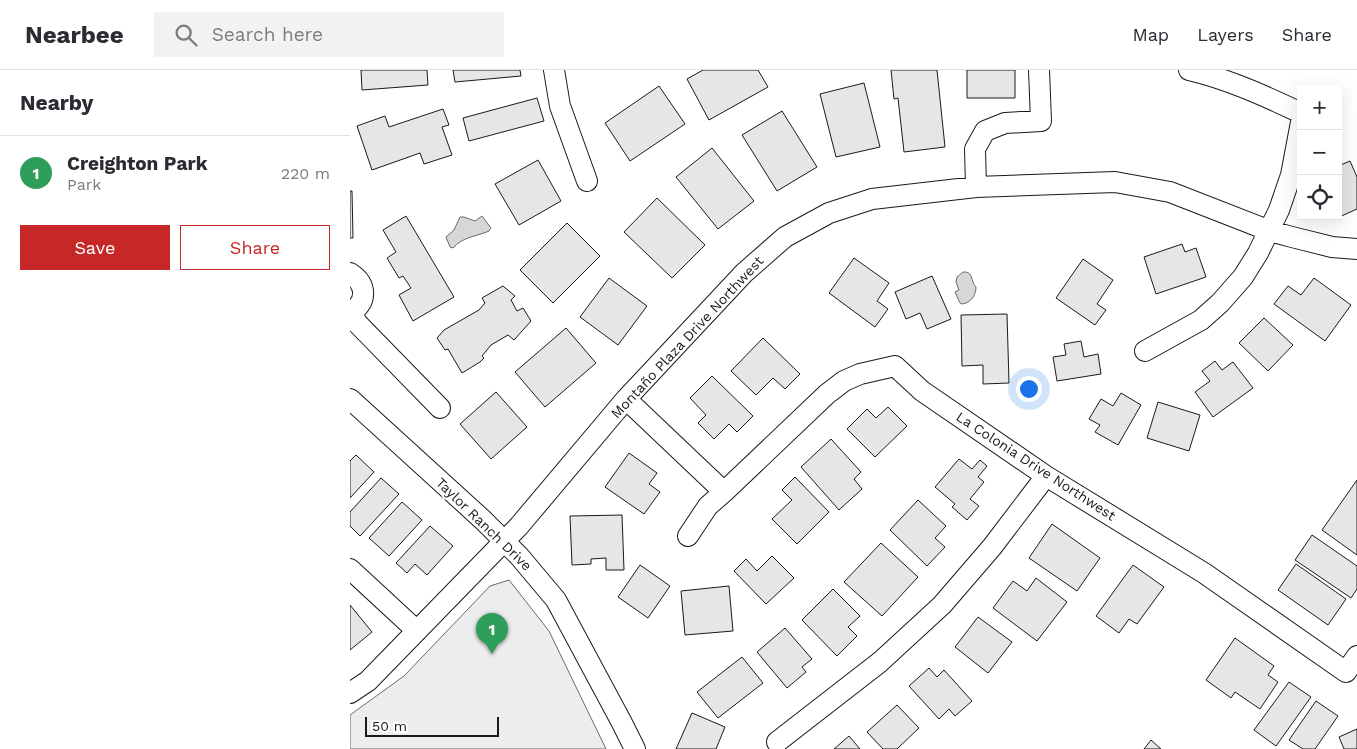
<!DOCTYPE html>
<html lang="en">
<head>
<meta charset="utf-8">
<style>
  body { margin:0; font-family:"Work Sans",sans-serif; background:#f2f2f3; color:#2b2b33 }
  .controls { position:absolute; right:15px; top:15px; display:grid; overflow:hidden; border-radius:0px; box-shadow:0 5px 20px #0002 }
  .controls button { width:45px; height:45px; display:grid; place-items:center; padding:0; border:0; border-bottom:1px solid #e1e1e2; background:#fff; color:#2b2b33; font:25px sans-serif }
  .scale { position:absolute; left:15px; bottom:12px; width:134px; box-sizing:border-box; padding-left:5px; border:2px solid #1a1a1a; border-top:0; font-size:14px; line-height:18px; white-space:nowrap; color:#1a1a1a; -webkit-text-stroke:4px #fff; paint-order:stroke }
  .you { position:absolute; left:678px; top:318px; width:18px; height:18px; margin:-12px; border:4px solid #fff; border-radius:50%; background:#1a73e8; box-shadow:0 0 0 8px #1a73e833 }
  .badge { display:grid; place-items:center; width:32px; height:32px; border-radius:50%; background:#c62828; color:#fff; font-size:16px; font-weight:700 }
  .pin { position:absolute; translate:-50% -41px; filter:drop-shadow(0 1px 2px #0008) }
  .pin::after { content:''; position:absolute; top:26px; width:18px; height:15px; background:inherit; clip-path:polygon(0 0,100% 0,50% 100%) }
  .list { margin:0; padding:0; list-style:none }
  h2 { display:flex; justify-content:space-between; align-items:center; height:65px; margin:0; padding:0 20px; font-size:21px }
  h2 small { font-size:16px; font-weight:400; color:#7c7c81 }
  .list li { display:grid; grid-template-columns:32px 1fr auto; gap:15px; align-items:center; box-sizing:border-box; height:75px; padding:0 20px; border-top:1px solid #e1e1e2 }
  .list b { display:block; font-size:19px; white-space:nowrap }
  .list p { margin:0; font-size:16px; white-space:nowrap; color:#7c7c81 }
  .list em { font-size:16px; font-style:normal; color:#7c7c81 }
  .actions { display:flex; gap:10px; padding:15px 20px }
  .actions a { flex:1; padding:11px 0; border:1px solid #c62828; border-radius:0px; text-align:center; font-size:18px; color:#c62828 }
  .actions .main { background:#c62828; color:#fff }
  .icon { flex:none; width:28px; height:28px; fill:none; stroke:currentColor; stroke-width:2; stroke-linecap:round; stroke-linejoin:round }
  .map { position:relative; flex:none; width:1007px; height:679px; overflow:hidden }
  header { display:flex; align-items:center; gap:30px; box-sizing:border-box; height:70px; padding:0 25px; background:#fff; border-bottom:1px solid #e1e1e2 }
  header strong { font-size:24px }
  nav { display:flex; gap:28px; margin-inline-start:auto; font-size:18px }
  .search { width:350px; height:45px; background:#f2f2f3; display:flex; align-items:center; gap:12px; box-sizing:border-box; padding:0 18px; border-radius:0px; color:#7c7c81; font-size:19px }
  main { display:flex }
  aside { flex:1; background:#fff }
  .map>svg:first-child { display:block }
  .green { fill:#ededed; stroke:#6a6a6a }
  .water { fill:#d7d7d7; stroke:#6a6a6a }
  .building { fill:#e6e6e6; stroke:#1a1a1a }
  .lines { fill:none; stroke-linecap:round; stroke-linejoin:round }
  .minor-casing { stroke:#1a1a1a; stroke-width:22 }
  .minor { stroke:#fff; stroke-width:20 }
  .labels { text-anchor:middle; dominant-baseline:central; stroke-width:4; stroke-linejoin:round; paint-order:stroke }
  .street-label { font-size:14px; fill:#1a1a1a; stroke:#fff }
</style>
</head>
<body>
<header>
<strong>Nearbee</strong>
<div class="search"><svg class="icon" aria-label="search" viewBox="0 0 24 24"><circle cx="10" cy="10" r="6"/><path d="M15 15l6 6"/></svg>Search here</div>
<nav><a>Map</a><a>Layers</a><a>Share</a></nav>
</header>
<main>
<aside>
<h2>Nearby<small></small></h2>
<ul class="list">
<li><span class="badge" style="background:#2e9e5b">1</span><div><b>Creighton Park</b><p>Park</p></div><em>220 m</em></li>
</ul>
<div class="actions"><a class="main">Save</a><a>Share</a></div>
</aside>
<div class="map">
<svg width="1007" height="679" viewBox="0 0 1007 679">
  <rect width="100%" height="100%" fill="#fff"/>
  <path class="green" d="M 159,510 L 199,561 L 256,679 L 0,679 L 0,645 L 54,606 L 140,516 Z"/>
  <path class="water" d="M 132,146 L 141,158 L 139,161 C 128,166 112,167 103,178 L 100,177 L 96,167 L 104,160 L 110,147 L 114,147 L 125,151 Z
    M 613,202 C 624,201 620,211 626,217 C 626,225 621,233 612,234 L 610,233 L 605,222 L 609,220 L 606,212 L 607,207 Z"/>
  <path class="building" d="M 11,0 L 77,0 L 78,15 L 12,20 Z
    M 103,0 L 170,0 L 171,6 L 105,12 Z
    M 353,0 L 408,0 L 418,17 L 359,50 L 337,9 Z
    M 541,0 L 587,0 L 595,77 L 554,82 L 548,28 L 544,29 Z
    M 617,0 L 665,0 L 665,28 L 617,28 Z
    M 514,13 L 530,77 L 486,87 L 470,24 Z
    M 309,16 L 335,54 L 280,91 L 255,53 Z
    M 187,28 L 194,51 L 119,71 L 113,48 Z
    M 93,39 L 99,55 L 92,57 L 102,85 L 74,94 L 70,83 L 22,100 L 7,56 L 35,46 L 39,57 Z
    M 432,41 L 467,97 L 427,121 L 392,65 Z
    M 362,78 L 404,131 L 368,159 L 326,107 Z
    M 188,90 L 211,131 L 169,155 L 145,114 Z
    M 1000,91 L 1007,107 L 1007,139 L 987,148 L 988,96 Z
    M 0,121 L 2,121 L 3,168 L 0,168 Z
    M 307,128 L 355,175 L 322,208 L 274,162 Z
    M 56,146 L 104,227 L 63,251 L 49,225 L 61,218 L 53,206 L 49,208 L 37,188 L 46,182 L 33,160 Z
    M 217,153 L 250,186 L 203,233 L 170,200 Z
    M 832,174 L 835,182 L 846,178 L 856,207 L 806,224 L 794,187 Z
    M 504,188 L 539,213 L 527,231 L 538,239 L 525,257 L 479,223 Z
    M 733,189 L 763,210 L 747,234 L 756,240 L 745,255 L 706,228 Z
    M 582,206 L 601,249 L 577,259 L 570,243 L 556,249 L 545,222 Z
    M 259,208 L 297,236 L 268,275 L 230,247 Z
    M 964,208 L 1001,235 L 975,271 L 924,234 L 938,216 L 951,225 Z
    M 153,216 L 165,226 L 161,230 L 167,241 L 173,238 L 181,251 L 164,270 L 158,265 L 141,275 L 132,286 L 134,288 L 130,292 L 112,303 L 98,279 L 95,280 L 87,268 L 94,260 L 129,240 L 135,233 L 132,228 Z
    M 657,244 L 659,313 L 633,314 L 633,295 L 612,296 L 611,245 Z
    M 914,248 L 943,275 L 918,301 L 889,273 Z
    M 216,258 L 246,293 L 195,337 L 165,302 Z
    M 413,268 L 450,304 L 435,319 L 423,308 L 406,325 L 381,301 Z
    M 731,271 L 734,287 L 748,284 L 751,304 L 707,311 L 703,287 L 716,285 L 714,274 Z
    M 865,291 L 872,300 L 883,292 L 903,318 L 863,347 L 845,322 L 860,311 L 852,301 Z
    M 362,306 L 403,346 L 387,362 L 379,354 L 364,369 L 348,353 L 356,345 L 340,328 Z
    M 146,322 L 177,357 L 141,389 L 110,354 Z
    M 771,323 L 791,335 L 768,375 L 745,362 L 750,355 L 739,349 L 751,329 L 763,336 Z
    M 808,332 L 850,345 L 839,381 L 797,368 Z
    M 538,337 L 557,356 L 525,387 L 497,359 L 517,339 L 526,348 Z
    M 481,369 L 511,402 L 504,409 L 512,419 L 489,440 L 451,397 Z
    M 279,383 L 307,403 L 299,414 L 310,422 L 294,444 L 255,417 Z
    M 6,385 L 24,402 L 0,428 L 0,391 Z
    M 609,389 L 622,399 L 630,390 L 637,396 L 628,407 L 634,412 L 620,429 L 629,436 L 617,450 L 602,437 L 605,434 L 585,417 Z
    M 445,407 L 479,442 L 447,474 L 422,449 L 442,430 L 432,420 Z
    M 31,408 L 49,424 L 10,466 L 0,456 L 0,442 Z
    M 1007,410 L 1007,485 L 972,460 Z
    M 568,430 L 596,456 L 585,468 L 595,477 L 577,496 L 540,460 Z
    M 52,432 L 72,450 L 39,486 L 19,468 Z
    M 272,445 L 274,500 L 256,500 L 256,488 L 241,489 L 241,494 L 222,495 L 220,446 Z
    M 702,454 L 750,488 L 727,521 L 679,488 Z
    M 80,456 L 103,476 L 77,505 L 65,494 L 57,503 L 46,493 Z
    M 962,465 L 1007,496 L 1007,519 L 1001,528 L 945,490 Z
    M 531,473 L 568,507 L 532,546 L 494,512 Z
    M 422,486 L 444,508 L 416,534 L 384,501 L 396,489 L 407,501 Z
    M 946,494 L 996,529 L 978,555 L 928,520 Z
    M 290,495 L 320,516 L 298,548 L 268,527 Z
    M 783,495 L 814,517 L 787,554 L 779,549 L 769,563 L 746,546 Z
    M 686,508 L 717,532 L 687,571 L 643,538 L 663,511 L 677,521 Z
    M 379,516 L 383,561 L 335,565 L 331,521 Z
    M 483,519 L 510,546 L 498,557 L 507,566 L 487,586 L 452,550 Z
    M 0,535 L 22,562 L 0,580 Z
    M 628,547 L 662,572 L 638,603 L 605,577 Z
    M 435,558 L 462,589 L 452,597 L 456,602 L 437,618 L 407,582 Z
    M 885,568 L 924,596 L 918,605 L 928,612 L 910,639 L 885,622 L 881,628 L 856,610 Z
    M 392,587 L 413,613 L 368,648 L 347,622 Z
    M 579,598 L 587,607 L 594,600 L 622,631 L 605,646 L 599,639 L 589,649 L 559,616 Z
    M 939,612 L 961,627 L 926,676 L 904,660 Z
    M 966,631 L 988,646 L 965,679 L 953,679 L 939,670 Z
    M 547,635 L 569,658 L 547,679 L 533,679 L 517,662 Z
    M 342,643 L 375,657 L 366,679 L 326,679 Z
    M 1007,659 L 1007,679 L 994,679 L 989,667 Z
    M 499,666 L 510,679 L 484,679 Z
    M 801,670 L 811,679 L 794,679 Z"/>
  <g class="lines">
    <defs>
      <path id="minor" d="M 204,0 L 210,36 L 237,111
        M 839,0 C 878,9 915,26 951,43
        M 626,117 L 625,79 L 635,61 L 655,53 L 691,51 L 689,0
        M 0,203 C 17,214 18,232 0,243
        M 1,242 L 7,253 L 90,338
        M 795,281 L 851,250 L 870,233 L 893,207 L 908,183 L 929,140 L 941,105 L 951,52
        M 0,329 L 133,450 L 169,486 L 206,530 L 272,653 L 285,679
        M 276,329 L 374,422
        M 338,466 L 358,436 L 374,422 L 477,324 L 494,311 L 510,304 L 545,296 L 572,321 L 696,406 L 854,503 L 996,602 L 1007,586
        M 0,499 L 67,561
        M 0,623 L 18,611 L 169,456 L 276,329 L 394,203 L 435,167 L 479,143 L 522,129 L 626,117 L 765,112 L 820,122 L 920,161 L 942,167 L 982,177 L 1007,179
        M 427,672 L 530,592 L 592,535 L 642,477 L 696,406"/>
    </defs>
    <use href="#minor" class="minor-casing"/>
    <use href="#minor" class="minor"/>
  </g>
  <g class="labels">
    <g class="street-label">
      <text transform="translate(337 267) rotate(-47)">Montaño Plaza Drive Northwest</text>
      <text transform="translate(686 396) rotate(33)">La Colonia Drive Northwest</text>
      <text transform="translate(134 454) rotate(44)">Taylor Ranch Drive</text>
    </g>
  </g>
</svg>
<div class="controls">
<button>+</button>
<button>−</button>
<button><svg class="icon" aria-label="locate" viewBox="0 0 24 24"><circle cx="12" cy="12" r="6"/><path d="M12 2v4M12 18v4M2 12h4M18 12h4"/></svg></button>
</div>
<div class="scale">50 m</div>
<div class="you"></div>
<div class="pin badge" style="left:142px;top:584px;background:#2e9e5b">1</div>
</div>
</main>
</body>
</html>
